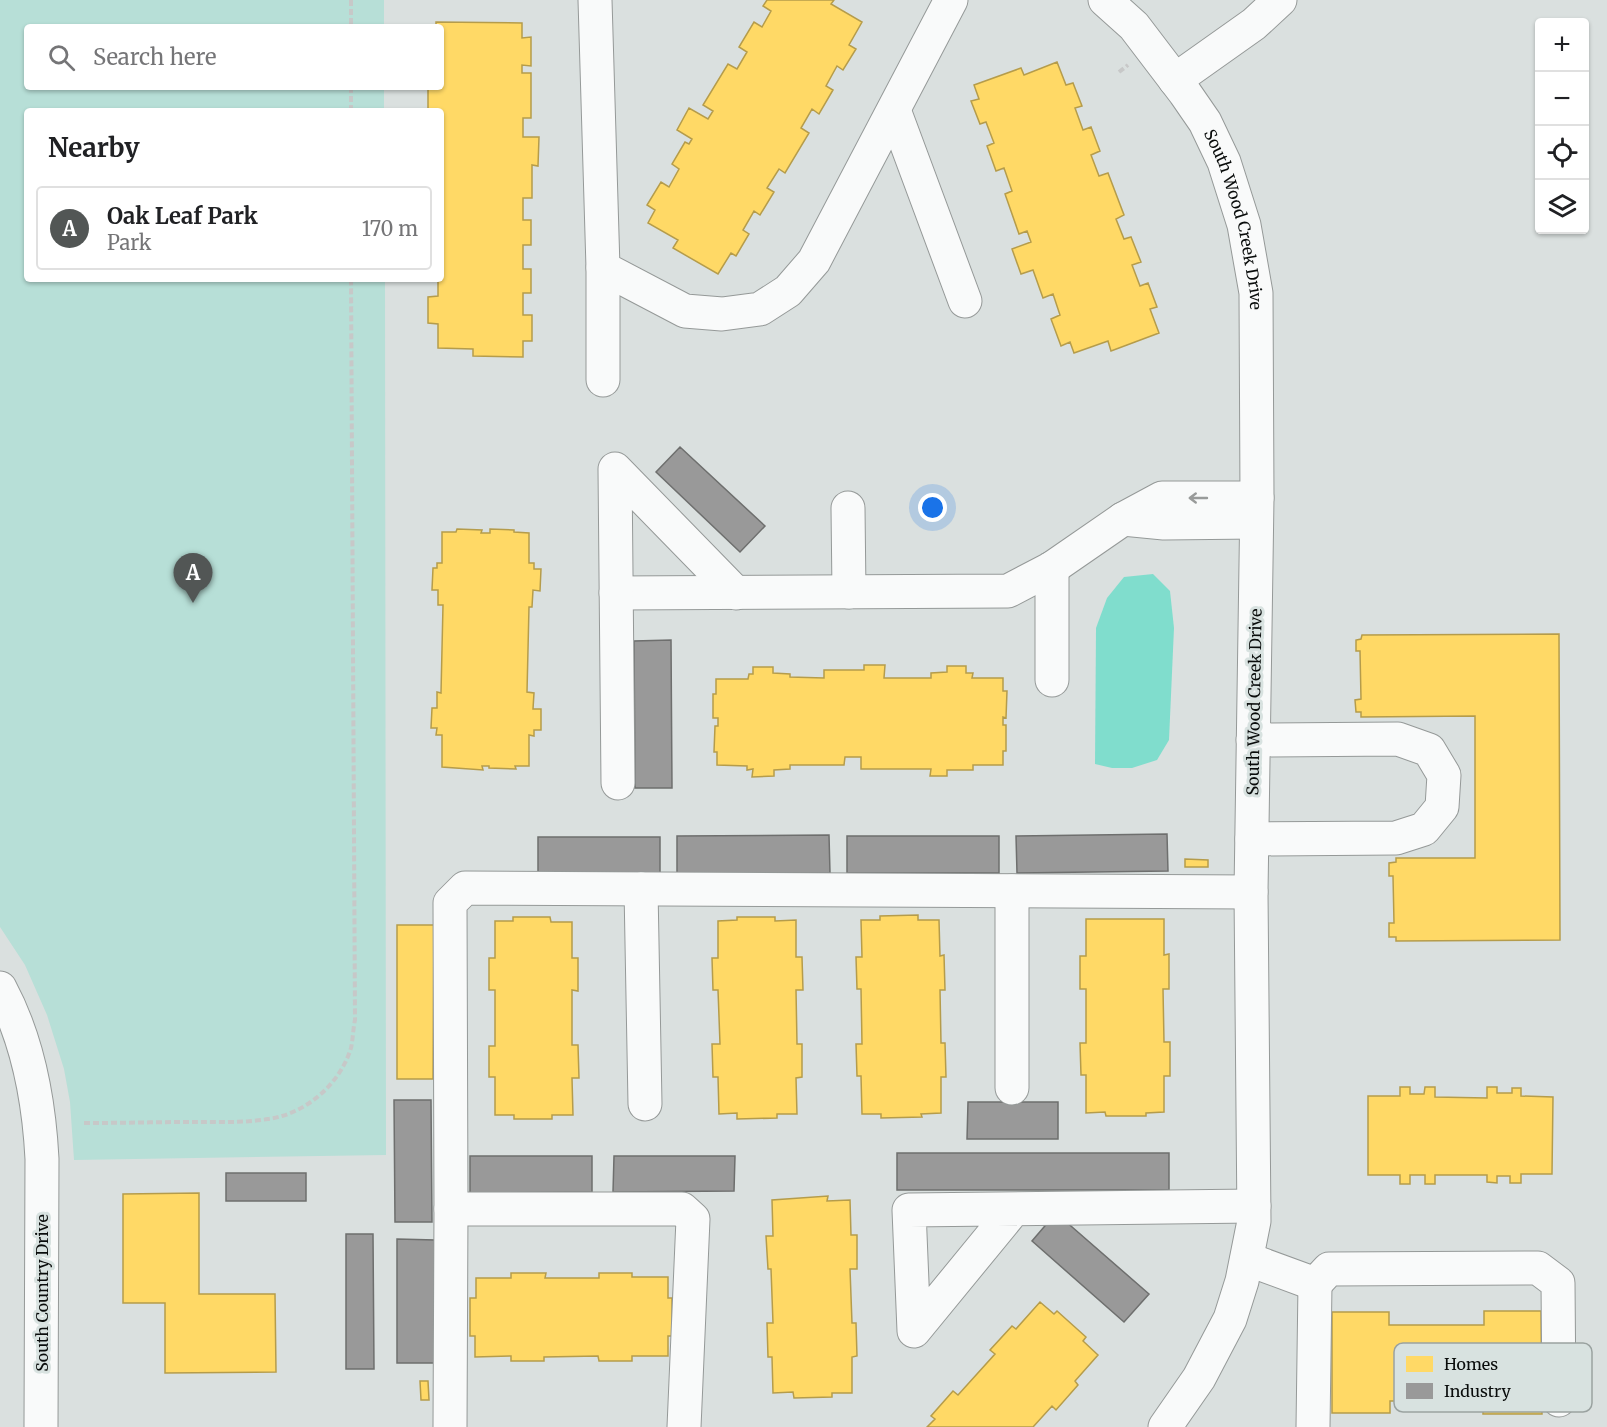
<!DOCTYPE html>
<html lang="en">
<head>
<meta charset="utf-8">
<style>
  body { margin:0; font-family:Merriweather,serif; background:#f2f2f2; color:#202124 }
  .controls { position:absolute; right:18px; top:18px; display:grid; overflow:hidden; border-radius:6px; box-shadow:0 2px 4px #0004 }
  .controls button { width:54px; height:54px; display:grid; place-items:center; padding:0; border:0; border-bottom:2px solid #e0e0e0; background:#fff; color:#202124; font:30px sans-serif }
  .you { position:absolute; left:933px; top:508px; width:21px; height:21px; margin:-15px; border:4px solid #fff; border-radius:50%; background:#1a73e8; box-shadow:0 0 0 9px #1a73e833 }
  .badge { display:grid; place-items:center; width:39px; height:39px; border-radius:50%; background:#525655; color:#fff; font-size:20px; font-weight:700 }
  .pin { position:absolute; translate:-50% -50px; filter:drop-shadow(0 2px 3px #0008) }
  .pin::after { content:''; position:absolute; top:32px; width:21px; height:18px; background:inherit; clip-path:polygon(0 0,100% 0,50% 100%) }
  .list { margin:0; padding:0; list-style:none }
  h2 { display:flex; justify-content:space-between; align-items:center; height:78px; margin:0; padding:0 24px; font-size:26px }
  h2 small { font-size:20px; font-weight:400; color:#757577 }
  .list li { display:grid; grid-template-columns:39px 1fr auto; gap:18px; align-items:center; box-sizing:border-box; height:84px; margin:0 12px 12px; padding:0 12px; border:2px solid #e0e0e0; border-radius:6px }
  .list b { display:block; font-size:22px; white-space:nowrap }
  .list p { margin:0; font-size:20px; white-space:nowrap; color:#757577 }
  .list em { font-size:20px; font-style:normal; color:#757577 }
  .icon { flex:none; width:33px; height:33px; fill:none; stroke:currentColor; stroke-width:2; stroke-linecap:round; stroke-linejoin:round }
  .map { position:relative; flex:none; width:1607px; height:1427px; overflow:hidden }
  .search { position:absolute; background:#fff; box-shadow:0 2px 4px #0004; left:24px; top:24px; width:420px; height:66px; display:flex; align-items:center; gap:15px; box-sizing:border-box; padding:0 21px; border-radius:6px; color:#757577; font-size:22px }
  .panel { position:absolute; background:#fff; box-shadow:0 2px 4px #0004; left:24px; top:108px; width:420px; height:174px; border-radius:6px }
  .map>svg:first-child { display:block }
  .green { fill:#b7dfd7 }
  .water { fill:#80ddcd }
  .homes { fill:#ffd966; stroke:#b59c4b; stroke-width:1.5 }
  .industry { fill:#999; stroke:#6e6f6e; stroke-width:1.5 }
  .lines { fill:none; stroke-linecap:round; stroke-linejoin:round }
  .minor-casing { stroke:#959998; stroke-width:35 }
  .path { stroke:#c7c8c8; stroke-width:4; stroke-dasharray:6 3; stroke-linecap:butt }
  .minor { stroke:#f9fafa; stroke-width:33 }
  .oneway { stroke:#999b9a }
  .labels { text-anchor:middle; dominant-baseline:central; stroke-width:6; stroke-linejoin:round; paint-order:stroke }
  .street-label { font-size:16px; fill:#090c0b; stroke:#d8e2e0 }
  .key { fill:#d8e2e0; stroke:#9aa2a0; stroke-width:1.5 }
  .key-label { font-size:16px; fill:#090c0b }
</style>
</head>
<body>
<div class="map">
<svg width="1607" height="1427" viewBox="0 0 1607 1427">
  <rect width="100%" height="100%" fill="#dae0df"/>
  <path class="green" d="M 0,0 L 384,0 L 384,27 L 27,27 L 27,87 L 384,87 L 384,111 L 27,111 L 27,279 L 385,279 L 386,1155 L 74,1160 L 70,1102 L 64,1069 L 47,1015 L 25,965 L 0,927 Z"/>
  <path class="water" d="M 1153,574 L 1170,591 L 1174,628 L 1169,740 L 1157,760 L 1132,768 L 1112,768 L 1095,764 L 1096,628 L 1107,598 L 1124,577 Z"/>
  <path class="homes" d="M 767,0 L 834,0 L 831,4 L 862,22 L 849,45 L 856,49 L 843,70 L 837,66 L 826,86 L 833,90 L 819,114 L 812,109 L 801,128 L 809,133 L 785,173 L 779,169 L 767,188 L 774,192 L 760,215 L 754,211 L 743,230 L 749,234 L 736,256 L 731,253 L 718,274 L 673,248 L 678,240 L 648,223 L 655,210 L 647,205 L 661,182 L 669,187 L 679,169 L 672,164 L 685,142 L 689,144 L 692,139 L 677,130 L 689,108 L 708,119 L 713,111 L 703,105 L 728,64 L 737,69 L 747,52 L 739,47 L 754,22 L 762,27 L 771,11 L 763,6 Z
    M 436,22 L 522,23 L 522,38 L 531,37 L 531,66 L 522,65 L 522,73 L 531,73 L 531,118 L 523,118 L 523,137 L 539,137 L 538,166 L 532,165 L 532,198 L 523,198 L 523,220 L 531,220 L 531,245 L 523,245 L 523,269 L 531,269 L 531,293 L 523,293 L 523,315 L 532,315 L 532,341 L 523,341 L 523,357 L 473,356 L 473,349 L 438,348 L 438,324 L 428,323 L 428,297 L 438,296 L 438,279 L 441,279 L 441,111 L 428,111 L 428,87 L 441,87 L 441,27 L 436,27 Z
    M 1057,62 L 1066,85 L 1073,83 L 1082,106 L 1075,108 L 1083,130 L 1091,127 L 1100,151 L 1091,155 L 1099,176 L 1108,173 L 1124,215 L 1116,219 L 1124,239 L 1131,237 L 1141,262 L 1132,265 L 1140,286 L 1148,283 L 1157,307 L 1150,309 L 1159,333 L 1111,351 L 1108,341 L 1074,353 L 1070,342 L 1061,346 L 1051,319 L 1060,315 L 1053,294 L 1043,298 L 1033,270 L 1021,274 L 1012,249 L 1031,242 L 1027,231 L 1019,234 L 1005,194 L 1012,191 L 1004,168 L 996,171 L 987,146 L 994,143 L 986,122 L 980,124 L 971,101 L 979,99 L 974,85 L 1021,68 L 1024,75 Z
    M 457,529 L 482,530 L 481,533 L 490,533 L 490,529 L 514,530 L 514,532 L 529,533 L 529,563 L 534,563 L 534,569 L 541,569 L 540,591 L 533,590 L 532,607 L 529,607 L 527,692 L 534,693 L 533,709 L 541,709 L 541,730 L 534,730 L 534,736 L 529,735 L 529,766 L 515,766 L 516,769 L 489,768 L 489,766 L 482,766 L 483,770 L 442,767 L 442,735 L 436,735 L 437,728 L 431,728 L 432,708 L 437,708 L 437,692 L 441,693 L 443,605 L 438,605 L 438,590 L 432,590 L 433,568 L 437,568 L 437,563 L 442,563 L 442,532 L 456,532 Z
    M 1559,634 L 1560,940 L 1396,941 L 1396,937 L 1389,937 L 1389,923 L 1394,923 L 1393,876 L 1389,876 L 1389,863 L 1396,862 L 1396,858 L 1475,858 L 1475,716 L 1361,717 L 1361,712 L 1356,712 L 1355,700 L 1361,699 L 1360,651 L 1356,651 L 1356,640 L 1361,639 L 1362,635 Z
    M 864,665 L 885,665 L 884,678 L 931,678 L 931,673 L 947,672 L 947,666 L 966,666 L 966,673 L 973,673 L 972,678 L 1003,678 L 1003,691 L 1007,691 L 1006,718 L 1003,717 L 1003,725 L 1006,725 L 1006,751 L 1003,751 L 1003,765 L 973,765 L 973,770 L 947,770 L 947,776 L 930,776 L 931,769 L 861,769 L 861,757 L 845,757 L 844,765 L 790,765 L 790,769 L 774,770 L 774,776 L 752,777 L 753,769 L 747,770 L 747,766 L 717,765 L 717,752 L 714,752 L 715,726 L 718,726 L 718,718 L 713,718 L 713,694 L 716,694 L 716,679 L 748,679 L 749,674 L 753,674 L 753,667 L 773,667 L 773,673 L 790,674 L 790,677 L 824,678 L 824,670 L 864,670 Z
    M 1185,859 L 1208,860 L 1208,867 L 1185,867 Z
    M 918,915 L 918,920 L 939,920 L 940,956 L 944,955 L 945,990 L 940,990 L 941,1043 L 945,1043 L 946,1077 L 941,1077 L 941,1113 L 921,1114 L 922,1117 L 881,1118 L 881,1114 L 862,1114 L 861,1076 L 857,1076 L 856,1044 L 862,1044 L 861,989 L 857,989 L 856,957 L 862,957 L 861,920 L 880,920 L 880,916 Z
    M 513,917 L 550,917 L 551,922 L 572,922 L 572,958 L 578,958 L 578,991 L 572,990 L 572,1045 L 578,1045 L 579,1078 L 572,1078 L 573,1115 L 552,1115 L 552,1119 L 514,1119 L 514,1115 L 495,1115 L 495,1077 L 489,1077 L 489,1046 L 495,1046 L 495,990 L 489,990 L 489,958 L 495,958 L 495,921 L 513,921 Z
    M 737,917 L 775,917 L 775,921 L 796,920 L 796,957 L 802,957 L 803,990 L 796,990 L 797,1044 L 802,1044 L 802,1077 L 796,1078 L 797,1114 L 777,1114 L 777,1118 L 737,1119 L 737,1113 L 719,1114 L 718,1077 L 713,1077 L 712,1044 L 720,1044 L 718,990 L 713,990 L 712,958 L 718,958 L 718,921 L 737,920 Z
    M 1086,919 L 1164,919 L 1164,955 L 1169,954 L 1169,989 L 1163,989 L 1164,1042 L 1170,1042 L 1170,1076 L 1164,1076 L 1164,1112 L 1146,1113 L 1146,1116 L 1106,1116 L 1105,1112 L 1086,1113 L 1086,1075 L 1081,1075 L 1080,1043 L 1086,1043 L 1086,989 L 1080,989 L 1080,956 L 1086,956 Z
    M 397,925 L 434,925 L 433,1079 L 397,1079 Z
    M 1400,1087 L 1410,1087 L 1410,1094 L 1424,1094 L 1425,1087 L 1435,1087 L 1435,1097 L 1487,1098 L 1487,1087 L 1497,1087 L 1497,1093 L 1512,1093 L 1512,1088 L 1521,1088 L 1521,1096 L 1553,1097 L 1552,1174 L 1521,1174 L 1521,1183 L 1510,1183 L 1510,1176 L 1497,1176 L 1497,1183 L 1487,1182 L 1487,1175 L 1435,1175 L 1435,1184 L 1425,1184 L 1425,1175 L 1410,1175 L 1410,1184 L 1400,1184 L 1400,1175 L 1368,1175 L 1368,1096 L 1400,1096 Z
    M 199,1193 L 199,1294 L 275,1294 L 276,1372 L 165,1373 L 165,1303 L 123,1303 L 123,1194 Z
    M 828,1196 L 827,1201 L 850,1200 L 851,1235 L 857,1235 L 857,1269 L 850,1269 L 852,1323 L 856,1323 L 857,1356 L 852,1357 L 852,1393 L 832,1393 L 832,1397 L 794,1398 L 793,1392 L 773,1393 L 772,1357 L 768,1357 L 767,1323 L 773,1323 L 771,1269 L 768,1269 L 766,1236 L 773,1236 L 772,1200 Z
    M 511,1273 L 546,1273 L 545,1278 L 599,1278 L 599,1273 L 632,1273 L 632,1277 L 668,1277 L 668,1298 L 672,1298 L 672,1336 L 668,1336 L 668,1356 L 632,1356 L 632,1361 L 599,1361 L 598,1356 L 544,1357 L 544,1361 L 511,1361 L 511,1356 L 475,1357 L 475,1336 L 470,1336 L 470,1298 L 476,1298 L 476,1278 L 511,1278 Z
    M 1040,1302 L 1054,1314 L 1057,1311 L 1086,1337 L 1083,1341 L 1098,1355 L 1075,1381 L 1078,1385 L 1056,1410 L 1052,1406 L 1033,1427 L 927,1427 L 935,1419 L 931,1416 L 953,1391 L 958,1395 L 995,1354 L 990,1350 L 1012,1326 L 1016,1329 Z
    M 1484,1311 L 1541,1311 L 1542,1414 L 1483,1414 L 1483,1401 L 1390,1401 L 1390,1413 L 1332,1413 L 1332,1312 L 1389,1312 L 1389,1325 L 1484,1325 Z
    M 420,1381 L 428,1381 L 429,1400 L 421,1400 Z"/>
  <path class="industry" d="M 680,447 L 765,526 L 740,552 L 656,472 Z
    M 671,640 L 672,788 L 635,788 L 634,641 Z
    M 1167,834 L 1168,871 L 1017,873 L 1016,836 Z
    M 829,835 L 830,873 L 677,874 L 677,836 Z
    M 847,836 L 999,836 L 999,873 L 847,873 Z
    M 538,837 L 660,837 L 660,873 L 538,874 Z
    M 394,1100 L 431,1100 L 432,1222 L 395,1222 Z
    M 968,1102 L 1058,1102 L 1058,1139 L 967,1139 Z
    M 897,1153 L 1169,1153 L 1169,1190 L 897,1190 Z
    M 470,1156 L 592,1156 L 592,1192 L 470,1193 Z
    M 614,1156 L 735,1156 L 734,1191 L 613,1192 Z
    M 226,1173 L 306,1173 L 306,1201 L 226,1201 Z
    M 1056,1213 L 1149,1294 L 1124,1322 L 1032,1241 Z
    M 346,1234 L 373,1234 L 374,1369 L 346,1369 Z
    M 397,1239 L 435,1240 L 435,1363 L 397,1363 Z"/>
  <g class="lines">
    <defs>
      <g id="minor">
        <path d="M 595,0 L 603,268 L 685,311 L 722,314 L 760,309 L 788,291 L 814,261 L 951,0"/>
        <path id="s1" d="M 1105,0 L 1134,26 L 1185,93 L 1205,122 L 1224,162 L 1244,225 L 1256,293 L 1257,498 L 1251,892 L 1254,1221 L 1242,1281 L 1230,1319 L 1199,1378 L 1165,1427"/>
        <path d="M 1175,80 L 1254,24 L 1280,0"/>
        <path d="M 894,110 L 965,301"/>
        <path d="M 603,268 L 603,380"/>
        <path d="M 848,508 L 849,592"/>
        <path d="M 1123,519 L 1164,523 L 1256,522"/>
        <path d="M 616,593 L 1008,591 L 1052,568 L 1123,519 L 1162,498 L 1257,498"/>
        <path d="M 1052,680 L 1052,568"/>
        <path d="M 618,783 L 615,469 L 736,593"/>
        <path d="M 1252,839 L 1396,838 L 1424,829 L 1442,807 L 1444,775 L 1429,750 L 1398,739 L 1253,740"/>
        <path d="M 641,889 L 645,1104"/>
        <path d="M 1012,891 L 1012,1088"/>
        <path d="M 0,988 C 28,1040 39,1101 42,1159 L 41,1427"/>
        <path d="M 451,1209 L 682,1209 L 693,1219 L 684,1427"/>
        <path d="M 1014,1209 L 914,1331 L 909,1210 L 1254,1206"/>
        <path d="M 1247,1259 L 1315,1284 L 1329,1269 L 1538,1268 L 1558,1283 L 1559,1400"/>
        <path d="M 450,1427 L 451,1209 L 450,903 L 465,888 L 1251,892"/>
        <path d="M 1313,1427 L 1315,1284"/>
      </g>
    </defs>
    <use href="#minor" class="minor-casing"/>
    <path class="path" d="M 351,0 L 351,27
      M 1119,72 L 1128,65
      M 351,87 L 351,111
      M 84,1123 C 121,1123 158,1122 195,1122 C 219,1122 244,1123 268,1119 C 306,1114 340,1084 351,1048 C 353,1039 353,1029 355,1020 L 351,279"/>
    <use href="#minor" class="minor"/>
  </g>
  <defs><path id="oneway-shaft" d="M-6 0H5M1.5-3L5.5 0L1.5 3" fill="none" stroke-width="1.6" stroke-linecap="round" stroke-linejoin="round" transform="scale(1.5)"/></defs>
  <use class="oneway" href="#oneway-shaft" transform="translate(1198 498) rotate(-180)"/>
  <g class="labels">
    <g class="street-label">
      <text stroke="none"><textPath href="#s1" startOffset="261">South Wood Creek Drive</textPath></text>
      <text transform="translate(1254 702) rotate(-89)">South Wood Creek Drive</text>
      <text transform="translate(42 1293) rotate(-90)">South Country Drive</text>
    </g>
  </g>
  <rect x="1394" y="1343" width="198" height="69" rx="9" class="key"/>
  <rect x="1406" y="1356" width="27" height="16" fill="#ffd966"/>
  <rect x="1406" y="1383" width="27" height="16" fill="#999"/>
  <g class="key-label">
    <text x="1444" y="1370">Homes</text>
    <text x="1444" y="1397">Industry</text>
  </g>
</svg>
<div class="controls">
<button>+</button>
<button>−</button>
<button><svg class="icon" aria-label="locate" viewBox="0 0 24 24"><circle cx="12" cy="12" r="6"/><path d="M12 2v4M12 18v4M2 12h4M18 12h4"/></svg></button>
<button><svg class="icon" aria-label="layers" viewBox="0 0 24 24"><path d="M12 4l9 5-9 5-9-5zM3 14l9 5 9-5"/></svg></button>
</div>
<div class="you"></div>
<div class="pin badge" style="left:193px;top:603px">A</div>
<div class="search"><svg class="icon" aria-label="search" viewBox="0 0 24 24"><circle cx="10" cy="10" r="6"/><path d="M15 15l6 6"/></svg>Search here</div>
<section class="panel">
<h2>Nearby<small></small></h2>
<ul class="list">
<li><span class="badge">A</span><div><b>Oak Leaf Park</b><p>Park</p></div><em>170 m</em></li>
</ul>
</section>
</div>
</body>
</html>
